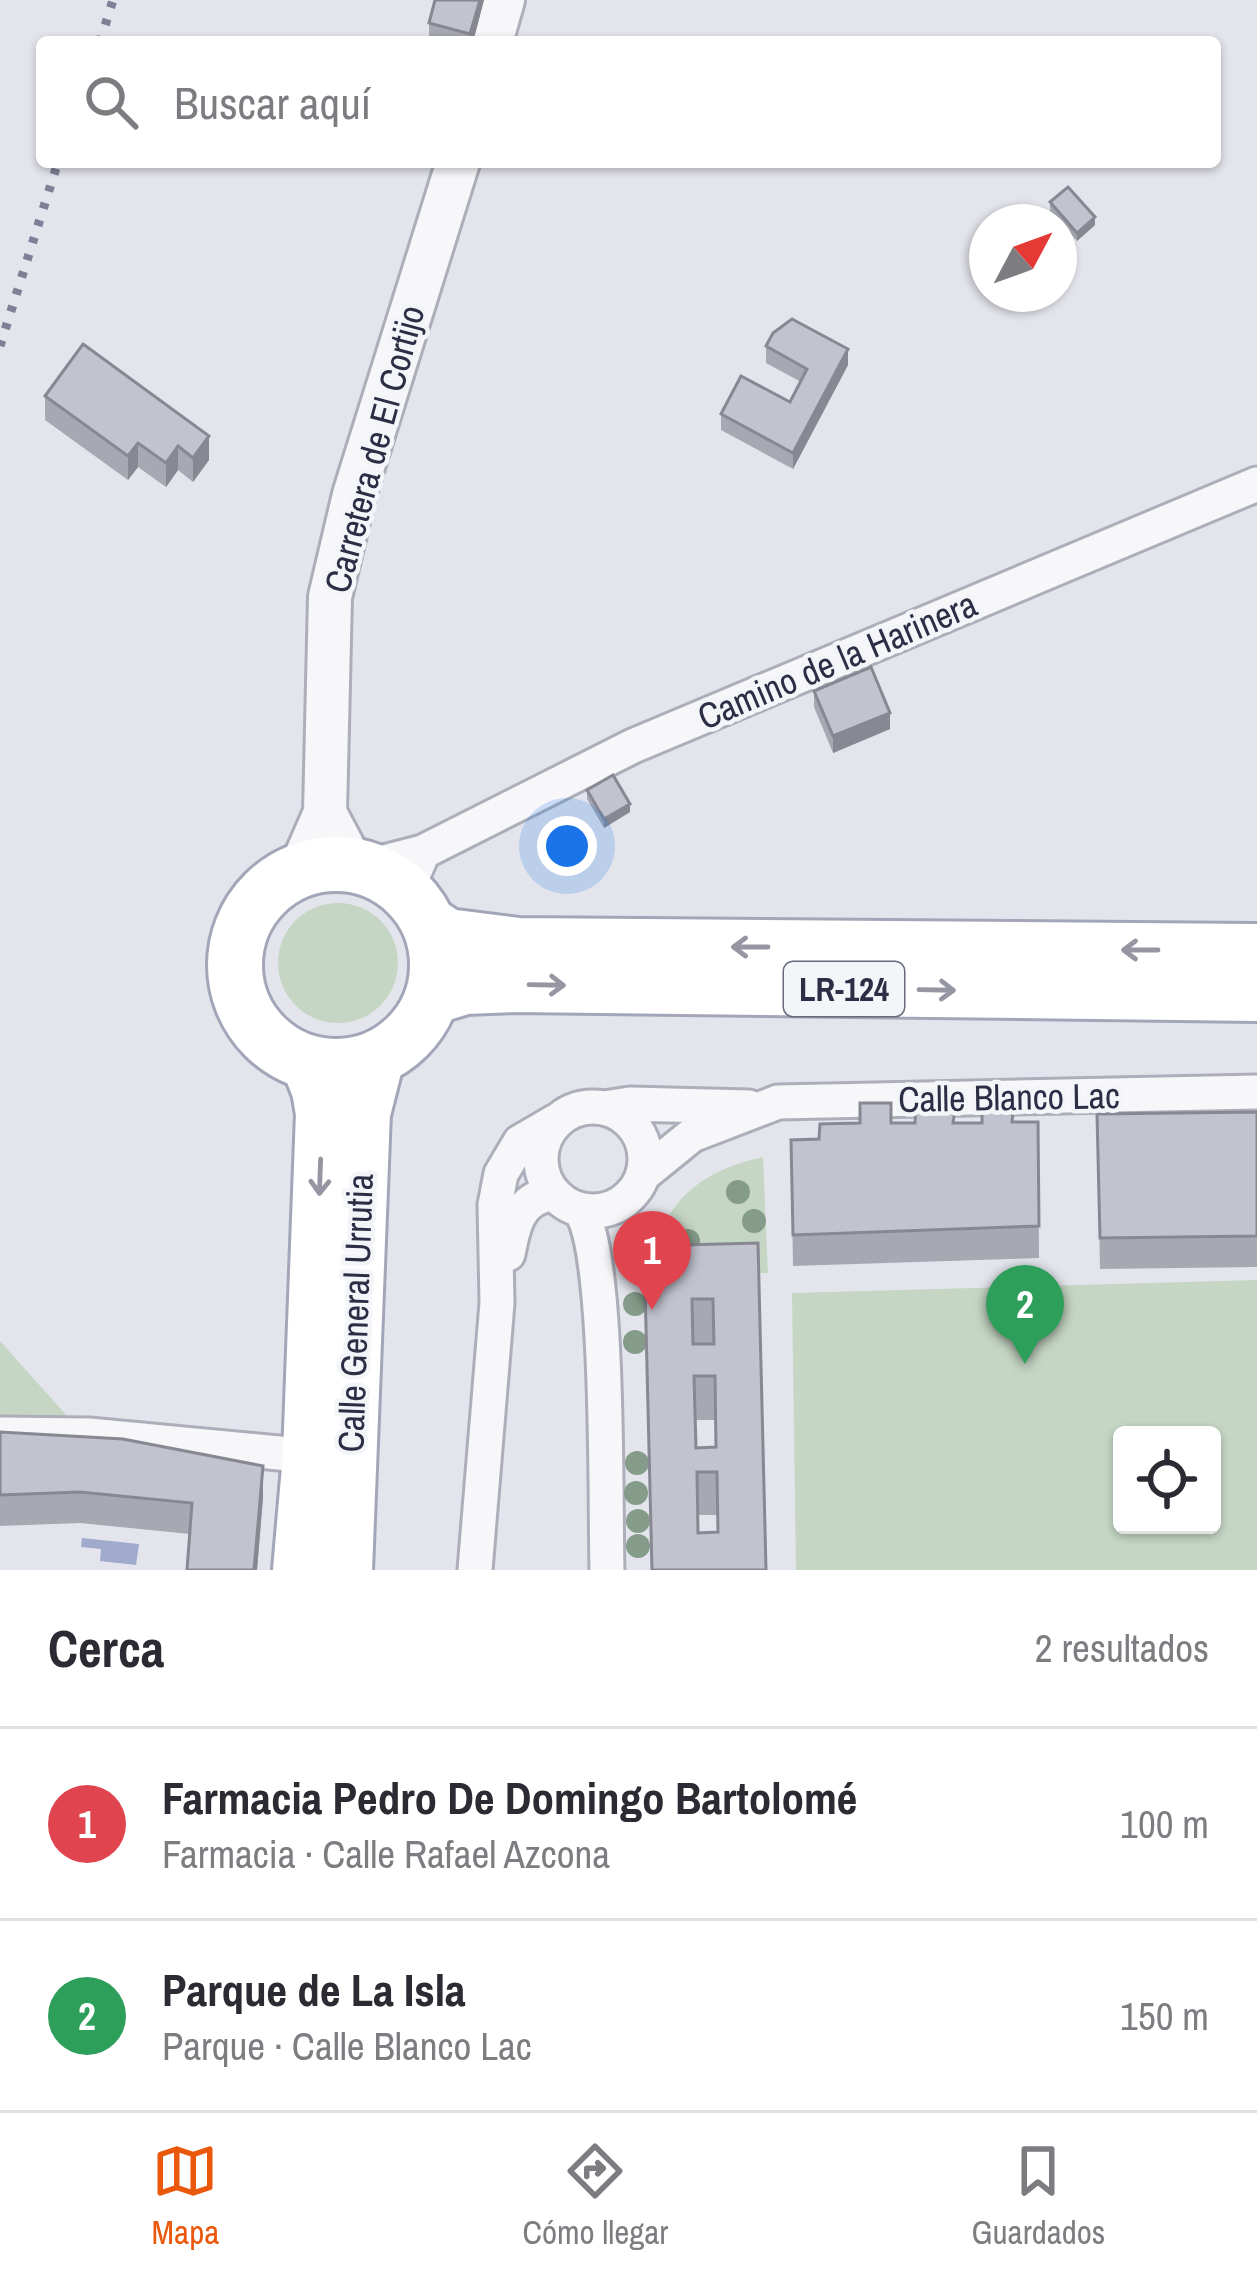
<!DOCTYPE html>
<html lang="es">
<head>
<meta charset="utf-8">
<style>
  body { margin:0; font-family:"Archivo Narrow",sans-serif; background:#f7f7f7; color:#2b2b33 }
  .controls { position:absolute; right:36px; bottom:36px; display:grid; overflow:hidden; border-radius:12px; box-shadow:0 3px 9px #0004 }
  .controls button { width:108px; height:108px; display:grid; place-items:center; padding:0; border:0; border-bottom:3px solid #e1e1e2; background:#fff; color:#2b2b33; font:60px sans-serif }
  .compass { position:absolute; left:969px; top:204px; width:108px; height:108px; border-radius:50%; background:#fff; box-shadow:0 3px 9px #0004; rotate:49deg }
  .you { position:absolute; left:567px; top:846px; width:42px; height:42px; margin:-30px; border:9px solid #fff; border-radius:50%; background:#1a73e8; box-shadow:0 0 0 18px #1a73e833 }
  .badge { display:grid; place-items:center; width:78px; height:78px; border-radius:50%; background:#ea580c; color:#fff; font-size:39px; font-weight:700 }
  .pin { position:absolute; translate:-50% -99px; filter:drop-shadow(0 3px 6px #0008) }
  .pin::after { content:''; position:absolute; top:63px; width:42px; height:36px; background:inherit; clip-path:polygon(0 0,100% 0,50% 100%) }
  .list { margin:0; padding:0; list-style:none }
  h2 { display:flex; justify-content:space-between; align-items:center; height:156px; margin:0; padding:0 48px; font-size:51px }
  h2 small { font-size:39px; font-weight:400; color:#7c7c81 }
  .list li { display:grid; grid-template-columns:78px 1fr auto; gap:36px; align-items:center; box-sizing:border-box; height:192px; padding:0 48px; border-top:3px solid #e1e1e2 }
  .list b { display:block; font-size:45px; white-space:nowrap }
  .list p { margin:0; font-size:39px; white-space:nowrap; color:#7c7c81 }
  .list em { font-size:39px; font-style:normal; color:#7c7c81 }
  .icon { flex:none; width:66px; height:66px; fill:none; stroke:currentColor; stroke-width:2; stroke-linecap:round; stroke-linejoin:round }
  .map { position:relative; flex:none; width:1257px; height:1570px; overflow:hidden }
  .search { position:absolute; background:#fff; box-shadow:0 3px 9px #0004; left:36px; right:36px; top:36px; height:132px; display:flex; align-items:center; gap:30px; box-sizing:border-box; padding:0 42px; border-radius:12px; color:#7c7c81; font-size:45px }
  .sheet { height:540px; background:#fff }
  nav { display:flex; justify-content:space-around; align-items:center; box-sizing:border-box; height:168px; border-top:3px solid #e1e1e2; background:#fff; font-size:33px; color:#7c7c81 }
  nav a { display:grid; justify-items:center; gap:6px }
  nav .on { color:#ea580c }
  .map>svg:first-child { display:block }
  .green { fill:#c5d6c5; fill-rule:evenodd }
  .water { fill:#9faacc }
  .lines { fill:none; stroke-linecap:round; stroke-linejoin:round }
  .minor-casing { stroke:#acaeba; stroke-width:39 }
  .tertiary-casing { stroke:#acaeba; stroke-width:48 }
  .primary-casing { stroke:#a3a6b8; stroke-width:60 }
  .minor { stroke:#f7f7fa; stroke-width:33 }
  .tertiary { stroke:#f7f7fa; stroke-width:42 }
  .primary { stroke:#fff; stroke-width:54 }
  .rail { stroke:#7d8096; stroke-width:9; stroke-dasharray:6 12; stroke-linecap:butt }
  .tree { fill:#859c8a }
  .wall { fill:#a6a8b2; fill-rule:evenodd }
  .shaded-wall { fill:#878891 }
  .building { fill:#c1c3cf; stroke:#878891; stroke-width:3; fill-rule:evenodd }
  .oneway { stroke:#9596a2 }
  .labels { text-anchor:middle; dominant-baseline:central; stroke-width:9; stroke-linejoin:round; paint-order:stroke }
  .shield { fill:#f4f5f9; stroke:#676a7b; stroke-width:3 }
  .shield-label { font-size:33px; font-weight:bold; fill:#2b2e45 }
  .street-label { font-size:36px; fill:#2b2e45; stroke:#f4f5f9 }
</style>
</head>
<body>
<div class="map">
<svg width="1257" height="1570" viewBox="0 0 1257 1570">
  <rect width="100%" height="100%" fill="#e4e5ec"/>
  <path class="green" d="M278 963a60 60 0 1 1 120 0a60 60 0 1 1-120 0Z
    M 763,1157 L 768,1273 L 647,1276 C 660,1206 695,1172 763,1157 Z
    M 1257,1280 L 1257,1570 L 796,1570 L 792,1293 ZM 1212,1435 L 1212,1525 L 1122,1525 L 1122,1435 Z
    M 0,1341 L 67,1416 L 0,1416 Z"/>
  <path class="water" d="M 82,1538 L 139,1544 L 136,1565 L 100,1561 L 101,1549 L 81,1547 Z"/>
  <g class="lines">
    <defs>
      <path id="minor" d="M 365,867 L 423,852 L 633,746 L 1257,484
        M 406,892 L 423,852
        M541 1159a52 52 0 1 1 104 0a52 52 0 1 1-104 0Z
        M 604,1108 L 630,1104 L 749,1107
        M 644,1174 L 692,1135 L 778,1102 L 1257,1092
        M 580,1210 C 610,1251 605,1505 607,1570
        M 508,1254 C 513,1227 519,1196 554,1194
        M 0,1434 L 89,1435 L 310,1456
        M 475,1570 L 497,1303 L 495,1205 L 501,1174 L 520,1142 L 556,1121"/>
      <path id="tertiary" d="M 491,42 L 503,0
        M 325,813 L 352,864
        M 300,870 L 325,813 L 330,597 L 354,495 L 458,162"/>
      <path id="primary" d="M235 965a101 101 0 1 1 202 0a101 101 0 1 1-202 0Z
        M 429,924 L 447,936 L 518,945 L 1257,951
        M 432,997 L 465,987 L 517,985 L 1257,994
        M 300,1570 L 310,1456 L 323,1113 L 319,1090 L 308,1062
        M 345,1570 L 363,1113 L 377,1058"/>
    </defs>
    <use href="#minor" class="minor-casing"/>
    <use href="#tertiary" class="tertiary-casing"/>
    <use href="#primary" class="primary-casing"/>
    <use href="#minor" class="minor"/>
    <use href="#tertiary" class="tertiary"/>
    <use href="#primary" class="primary"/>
    <path class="rail" d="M 100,42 L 113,0
      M 0,346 L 58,162"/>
  </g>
  <g class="tree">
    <circle cx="738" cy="1192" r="12"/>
    <circle cx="754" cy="1221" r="12"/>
    <circle cx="688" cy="1241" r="12"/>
    <circle cx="635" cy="1304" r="12"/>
    <circle cx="635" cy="1342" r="12"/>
    <circle cx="637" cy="1463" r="12"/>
    <circle cx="636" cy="1493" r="12"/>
    <circle cx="638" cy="1521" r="12"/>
    <circle cx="638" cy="1546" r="12"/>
  </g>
  <path class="wall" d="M 484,0 L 473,42 L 439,42 L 429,39 L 429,23 Z
    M 1050,202 L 1095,225 L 1077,241 L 1050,211 Z
    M 83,344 L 209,460 L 193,482 L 178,470 L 166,487 L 138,467 L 128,480 L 45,420 L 45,396 Z
    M 766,346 L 848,365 L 793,469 L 721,430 L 721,414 L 790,402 L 801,382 L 766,363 Z
    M 814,691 L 890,729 L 833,753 L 814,707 Z
    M 587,790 L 630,812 L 604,828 L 587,799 Z
    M 1257,1112 L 1257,1267 L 1100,1269 L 1097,1114 Z
    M 1038,1122 L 1039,1258 L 793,1266 L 791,1140 L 819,1139 L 891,1123 Z
    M 758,1243 L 766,1570 L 651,1570 L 644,1246 ZM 695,1420 L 715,1420 L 715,1447 L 696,1448 ZM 698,1515 L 717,1515 L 717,1532 L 698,1533 Z
    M 0,1432 L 263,1497 L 257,1570 L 187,1570 L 190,1534 L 80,1523 L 0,1526 Z"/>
  <path class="shaded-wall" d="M 480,0 L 484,0 L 473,42 L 470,42 L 470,34 Z
    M 1095,217 L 1095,225 L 1077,241 L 1077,233 Z
    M 848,349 L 848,365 L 793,469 L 793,453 Z
    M 209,436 L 209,460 L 193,482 L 193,458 Z
    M 138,443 L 138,467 L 128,480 L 128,456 Z
    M 178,446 L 178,470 L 166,487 L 166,463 Z
    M 890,713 L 890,729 L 833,753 L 833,736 Z
    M 630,804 L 630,812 L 604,828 L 604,819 Z
    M 263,1466 L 263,1497 L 257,1570 L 254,1570 Z"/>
  <path class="building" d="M 435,0 L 480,0 L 470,34 L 429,23 Z
    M 1068,187 L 1095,217 L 1077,233 L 1050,202 Z
    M 792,319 L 848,349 L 793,453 L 721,414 L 741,376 L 790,402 L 807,369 L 766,346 L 773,333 Z
    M 83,344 L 209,436 L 193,458 L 178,446 L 166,463 L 138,443 L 128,456 L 45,396 Z
    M 871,667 L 890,713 L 833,736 L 814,691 Z
    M 613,775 L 630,804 L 604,819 L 587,790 Z
    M 982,1102 L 1014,1102 L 1012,1122 L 1038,1122 L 1039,1226 L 793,1235 L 791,1140 L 819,1139 L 820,1124 L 860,1123 L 860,1103 L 891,1103 L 891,1123 L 915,1123 L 916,1103 L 956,1103 L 953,1123 L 982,1123 Z
    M 1257,1112 L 1257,1236 L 1100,1238 L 1097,1114 Z
    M 758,1243 L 766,1570 L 652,1570 L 644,1246 ZM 692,1299 L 713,1299 L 714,1344 L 693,1344 ZM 694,1376 L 715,1376 L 716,1447 L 696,1448 ZM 697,1472 L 717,1472 L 718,1532 L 698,1533 Z
    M 0,1432 L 123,1439 L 263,1466 L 254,1570 L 187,1570 L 192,1503 L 80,1492 L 0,1495 Z"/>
  <defs><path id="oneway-shaft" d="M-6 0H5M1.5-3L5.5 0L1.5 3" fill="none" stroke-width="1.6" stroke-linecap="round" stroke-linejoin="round" transform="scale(3)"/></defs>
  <g class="oneway">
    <use href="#oneway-shaft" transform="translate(750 947) rotate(-180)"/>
    <use href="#oneway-shaft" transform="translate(1140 950) rotate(-180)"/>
    <use href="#oneway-shaft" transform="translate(547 985) rotate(1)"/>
    <use href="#oneway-shaft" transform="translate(937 990) rotate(1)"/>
    <use href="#oneway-shaft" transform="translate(320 1177) rotate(92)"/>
  </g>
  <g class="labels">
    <rect class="shield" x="784" y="962" width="120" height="54" rx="9"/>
    <g class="shield-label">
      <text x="844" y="989">LR-124</text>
    </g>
    <g class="street-label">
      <text transform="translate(374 449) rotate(-75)">Carretera de El Cortijo</text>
      <text transform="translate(837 660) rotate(-23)">Camino de la Harinera</text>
      <text transform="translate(1009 1097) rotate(-1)">Calle Blanco Lac</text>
      <text transform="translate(355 1313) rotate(-88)">Calle General Urrutia</text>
    </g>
  </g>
</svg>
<div class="controls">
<button><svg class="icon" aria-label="locate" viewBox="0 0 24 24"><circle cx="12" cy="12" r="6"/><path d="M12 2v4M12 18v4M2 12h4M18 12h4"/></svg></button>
</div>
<svg class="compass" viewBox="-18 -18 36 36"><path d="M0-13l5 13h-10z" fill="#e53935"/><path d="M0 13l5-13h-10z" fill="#7c7c81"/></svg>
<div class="you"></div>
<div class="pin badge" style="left:652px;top:1310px;background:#e0444e">1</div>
<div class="pin badge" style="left:1025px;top:1364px;background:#2e9e5b">2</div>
<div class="search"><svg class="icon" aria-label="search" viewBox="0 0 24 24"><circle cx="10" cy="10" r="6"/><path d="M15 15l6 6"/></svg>Buscar aquí</div>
</div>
<section class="sheet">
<h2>Cerca<small>2 resultados</small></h2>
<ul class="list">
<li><span class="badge" style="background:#e0444e">1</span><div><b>Farmacia Pedro De Domingo Bartolomé</b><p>Farmacia · Calle Rafael Azcona</p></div><em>100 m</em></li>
<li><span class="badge" style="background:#2e9e5b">2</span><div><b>Parque de La Isla</b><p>Parque · Calle Blanco Lac</p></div><em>150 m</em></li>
</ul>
</section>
<nav>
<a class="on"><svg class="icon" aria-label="map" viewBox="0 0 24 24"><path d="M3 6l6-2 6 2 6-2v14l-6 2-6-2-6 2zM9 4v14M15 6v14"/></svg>Mapa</a>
<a><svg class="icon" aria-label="directions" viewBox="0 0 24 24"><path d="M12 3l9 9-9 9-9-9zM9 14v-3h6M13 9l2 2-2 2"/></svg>Cómo llegar</a>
<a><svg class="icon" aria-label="saved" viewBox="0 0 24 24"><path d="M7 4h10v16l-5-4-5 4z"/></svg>Guardados</a>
</nav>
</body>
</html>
